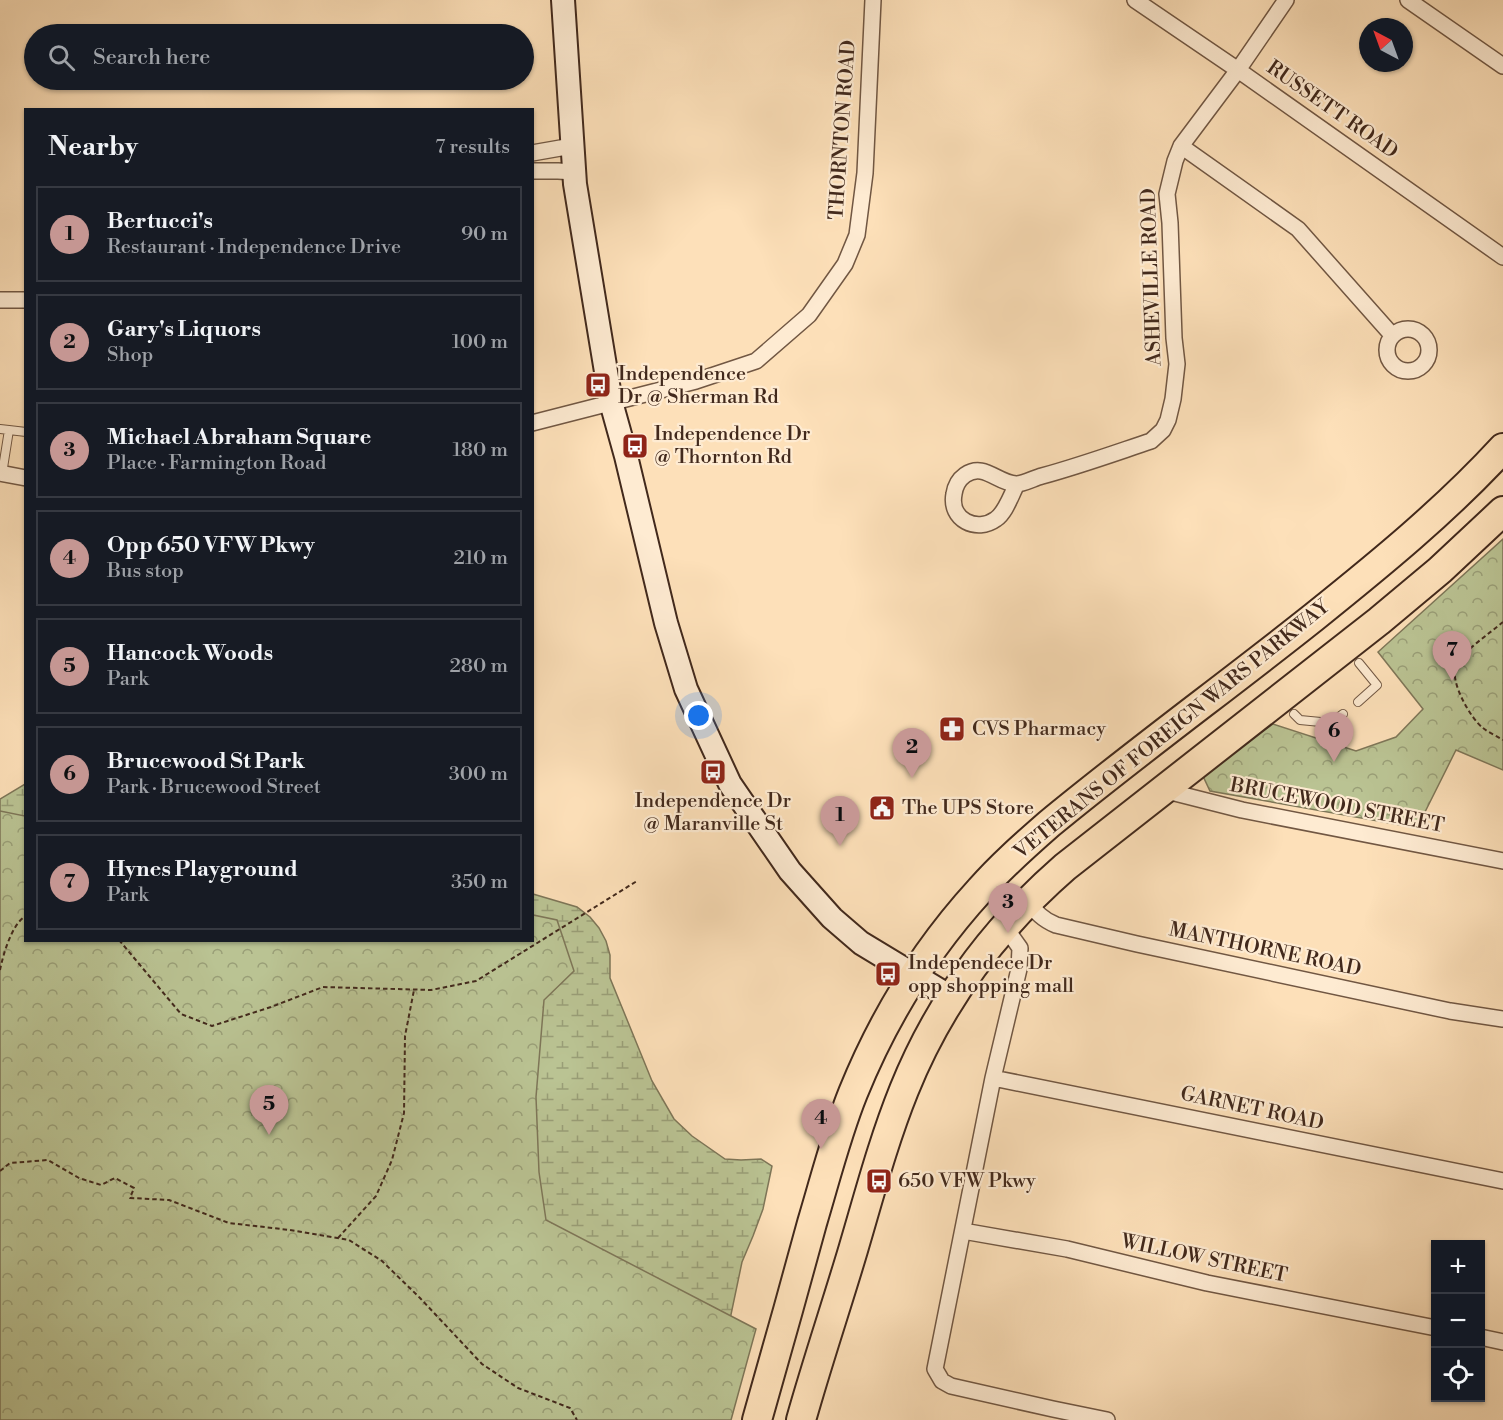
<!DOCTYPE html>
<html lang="en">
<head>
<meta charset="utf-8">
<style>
  body { margin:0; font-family:"Libre Bodoni",serif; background:#20242c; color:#f1f3f6 }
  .controls { position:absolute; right:18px; bottom:18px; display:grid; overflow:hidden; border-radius:0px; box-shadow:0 2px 4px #0004 }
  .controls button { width:54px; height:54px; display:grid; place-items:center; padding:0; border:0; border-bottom:2px solid #363941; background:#171b24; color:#f1f3f6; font:30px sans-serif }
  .compass { position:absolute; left:1359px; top:18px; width:54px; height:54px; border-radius:50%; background:#171b24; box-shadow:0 2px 4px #0004; rotate:319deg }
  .you { position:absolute; left:699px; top:716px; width:21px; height:21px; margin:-15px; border:4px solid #fff; border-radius:50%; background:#1a73e8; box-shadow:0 0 0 9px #1a73e833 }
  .badge { display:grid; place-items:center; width:39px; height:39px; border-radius:50%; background:#c59692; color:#111; font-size:20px; font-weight:700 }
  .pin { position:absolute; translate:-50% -50px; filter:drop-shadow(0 2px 3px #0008) }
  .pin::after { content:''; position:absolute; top:32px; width:21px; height:18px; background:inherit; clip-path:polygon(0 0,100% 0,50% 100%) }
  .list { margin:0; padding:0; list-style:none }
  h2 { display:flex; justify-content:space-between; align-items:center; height:78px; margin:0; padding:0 24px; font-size:26px }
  h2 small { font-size:20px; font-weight:400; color:#9ea1a6 }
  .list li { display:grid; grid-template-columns:39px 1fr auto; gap:18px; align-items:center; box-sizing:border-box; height:96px; margin:0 12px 12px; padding:0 12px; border:2px solid #363941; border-radius:0px }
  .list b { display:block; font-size:22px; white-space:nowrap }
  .list p { margin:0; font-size:20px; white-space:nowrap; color:#9ea1a6 }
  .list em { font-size:20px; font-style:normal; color:#9ea1a6 }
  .icon { flex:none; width:33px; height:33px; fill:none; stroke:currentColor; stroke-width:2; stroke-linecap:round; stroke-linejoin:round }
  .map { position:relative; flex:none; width:1503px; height:1420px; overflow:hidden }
  .search { position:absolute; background:#171b24; box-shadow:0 2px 4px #0004; left:24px; top:24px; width:510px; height:66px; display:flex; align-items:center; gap:15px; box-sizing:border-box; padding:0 21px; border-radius:33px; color:#9ea1a6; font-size:22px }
  .panel { position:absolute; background:#171b24; box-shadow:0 2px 4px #0004; left:24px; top:108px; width:510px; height:834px; border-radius:0px }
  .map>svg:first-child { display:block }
  .wetland { fill:url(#wetland-marsh); stroke:#7e7658; stroke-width:1.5 }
  .park { fill:url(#park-crowns); stroke:#7e7658; stroke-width:1.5 }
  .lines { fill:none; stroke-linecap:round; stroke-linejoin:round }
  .lane-casing { stroke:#715743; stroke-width:10 }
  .street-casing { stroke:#715743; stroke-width:18 }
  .secondary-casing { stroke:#42291c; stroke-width:26 }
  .highway-casing { stroke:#42291c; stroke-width:32 }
  .path { stroke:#42291c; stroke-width:2; stroke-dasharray:4.5 3; stroke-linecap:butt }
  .lane { stroke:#feebd2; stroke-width:8 }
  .street { stroke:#feebd2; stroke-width:15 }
  .secondary { stroke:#feebd2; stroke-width:22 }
  .highway { stroke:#fde0b9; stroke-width:28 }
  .labels { text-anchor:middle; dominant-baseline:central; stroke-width:4.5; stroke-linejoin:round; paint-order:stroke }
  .street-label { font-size:20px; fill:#42291c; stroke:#feebd2 }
  .poi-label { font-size:20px; fill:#42291c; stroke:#feebd2; text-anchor:start }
</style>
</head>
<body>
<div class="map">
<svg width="1503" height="1420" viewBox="0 0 1503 1420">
  <defs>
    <pattern id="wetland-marsh" width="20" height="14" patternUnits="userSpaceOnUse" patternTransform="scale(1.5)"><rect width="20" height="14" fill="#bac393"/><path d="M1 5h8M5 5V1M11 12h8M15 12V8" fill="none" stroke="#999e77"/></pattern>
    <pattern id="park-crowns" width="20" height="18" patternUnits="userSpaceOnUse" patternTransform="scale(1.5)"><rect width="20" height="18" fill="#bac393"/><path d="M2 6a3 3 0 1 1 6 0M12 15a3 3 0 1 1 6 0" fill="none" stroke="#999e77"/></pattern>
  </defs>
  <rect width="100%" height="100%" fill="#fde0b9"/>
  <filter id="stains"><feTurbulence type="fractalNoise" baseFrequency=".00333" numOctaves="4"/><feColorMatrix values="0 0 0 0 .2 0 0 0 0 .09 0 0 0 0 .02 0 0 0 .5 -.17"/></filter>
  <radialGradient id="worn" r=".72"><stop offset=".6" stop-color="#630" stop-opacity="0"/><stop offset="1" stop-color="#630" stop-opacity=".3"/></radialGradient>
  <path class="wetland" d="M 25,784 L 25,848 L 0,844 L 0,799 Z
    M 533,894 L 577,907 L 590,917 L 599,928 L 606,941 L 610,955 L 610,978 L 652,1081 L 674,1119 L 692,1136 L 725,1159 L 741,1160 L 761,1159 L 772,1166 L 763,1209 L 753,1236 L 742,1262 L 728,1329 L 528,1299 Z"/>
  <path class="park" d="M 1503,539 L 1503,770 L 1456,750 L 1417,828 L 1210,791 L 1202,774 L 1273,724 L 1356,751 L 1396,737 L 1423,709 L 1378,652 Z
    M 0,811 L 25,816 L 26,940 L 532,940 L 533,915 L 557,920 L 574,971 L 544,1000 L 536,1097 L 539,1172 L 546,1220 L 756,1329 L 731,1420 L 0,1420 Z"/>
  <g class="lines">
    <defs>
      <path id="lane" d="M 0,429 L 9,430 L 2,474
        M 9,430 L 26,432
        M 1358,702 L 1377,685 L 1359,663
        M 1294,714 L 1300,720 L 1331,723 L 1343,714"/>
      <path id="street" d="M 1135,0 L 1238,70 L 1503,257
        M 1408,0 L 1503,66
        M 1181,146 L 1298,229 L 1392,335
        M 532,153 L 572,146
        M 532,171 L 558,171 L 574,172
        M 0,300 L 26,300
        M1387 350a21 21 0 1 1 42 0a21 21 0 1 1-42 0Z
        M 532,423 L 696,381 L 756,361 L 809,315 L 845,264 L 857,235 L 865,173 L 873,0
        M 0,473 L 26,478
        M 1017,484 C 1011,495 1006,512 996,519 C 977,533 949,520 954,494 C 955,487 958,480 965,475 C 984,462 997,483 1016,484 C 1024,484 1034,478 1042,476 C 1079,466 1115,453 1151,441 L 1163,430 L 1168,420 L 1173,399 L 1177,364 L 1174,338 L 1170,223 L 1167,194 L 1175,161 L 1181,146 L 1238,70 L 1286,0
        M 1163,790 L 1242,810 L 1503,861
        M 1028,902 C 1036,912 1043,920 1056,925 L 1137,944 L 1450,1011 L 1503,1019
        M 1005,927 L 1020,948 L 1019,969 L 993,1078 L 935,1369 L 942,1381 L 951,1386 L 1053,1409 L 1107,1420
        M 993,1078 L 1503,1181
        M 963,1231 L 1067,1249 L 1207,1283 L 1436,1328
        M 1480,1337 L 1503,1342"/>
      <path id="secondary" d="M 563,0 L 575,184 L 611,402 L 626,456 L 666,623 L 686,689 L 730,784 L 790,871 L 832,918 L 861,943 L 952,998"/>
      <path id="highway" d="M 757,1420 C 776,1354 794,1289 812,1223 C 825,1180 836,1135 853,1093 C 883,1019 926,949 980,890 C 1001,866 1025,845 1049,824 C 1135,753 1226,687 1314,617 C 1380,564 1445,511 1503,448
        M 801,1420 C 817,1363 836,1307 853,1250 C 869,1196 883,1142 904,1090 C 939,1003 995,928 1065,867 L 1379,621 L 1440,570 L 1503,511"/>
    </defs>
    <use href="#lane" class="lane-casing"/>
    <use href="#street" class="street-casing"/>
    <use href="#secondary" class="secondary-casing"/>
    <use href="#highway" class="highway-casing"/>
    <path class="path" d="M 1503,622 C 1489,634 1464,650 1456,666 C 1449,681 1471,719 1483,728 C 1489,733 1497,736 1503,740
      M 119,940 L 181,1014 L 212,1026 L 271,1007 L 323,987 L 431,990 L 476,981 L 637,881
      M 0,970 C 3,955 12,923 26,916
      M 0,1171 L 10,1163 L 48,1160 L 79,1178 L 101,1185 L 115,1178 L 134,1188 L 130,1198 L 169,1200 L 229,1223 L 290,1230 L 349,1240 L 382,1261 L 420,1298 L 482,1364 L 518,1388 L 570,1408 L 577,1420
      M 338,1238 L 376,1196 L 392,1160 L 404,1113 L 405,1036 L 414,990"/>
    <use href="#lane" class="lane"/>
    <use href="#street" class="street"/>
    <use href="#secondary" class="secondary"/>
    <use href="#highway" class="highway"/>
  </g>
  <defs>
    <symbol id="bus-square" viewBox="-11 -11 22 22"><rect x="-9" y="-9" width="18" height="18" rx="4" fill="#8f2418" stroke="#feebd2"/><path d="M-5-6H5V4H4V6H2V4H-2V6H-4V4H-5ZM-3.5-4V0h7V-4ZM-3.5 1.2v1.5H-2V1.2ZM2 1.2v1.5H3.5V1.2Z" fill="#fff"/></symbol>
    <symbol id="pharmacy-square" viewBox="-11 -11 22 22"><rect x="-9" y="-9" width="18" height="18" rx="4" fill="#8f2418" stroke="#feebd2"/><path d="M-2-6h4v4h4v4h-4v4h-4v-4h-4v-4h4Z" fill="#fff"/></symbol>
    <symbol id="civic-square" viewBox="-11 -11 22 22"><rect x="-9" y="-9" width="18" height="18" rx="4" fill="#8f2418" stroke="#feebd2"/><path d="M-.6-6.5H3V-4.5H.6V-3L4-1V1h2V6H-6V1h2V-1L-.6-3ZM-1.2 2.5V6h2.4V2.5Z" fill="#fff"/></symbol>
  </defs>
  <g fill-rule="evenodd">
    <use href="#bus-square" x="583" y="370" width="30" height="30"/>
    <use href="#bus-square" x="620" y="431" width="30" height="30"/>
    <use href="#pharmacy-square" x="937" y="714" width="30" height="30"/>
    <use href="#bus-square" x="698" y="757" width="30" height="30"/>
    <use href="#civic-square" x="867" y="793" width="30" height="30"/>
    <use href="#bus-square" x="873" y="959" width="30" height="30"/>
    <use href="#bus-square" x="864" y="1166" width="30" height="30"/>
  </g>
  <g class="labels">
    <g class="street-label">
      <text transform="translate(1332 110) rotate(35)">RUSSETT ROAD</text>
      <text transform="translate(843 130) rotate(-86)">THORNTON ROAD</text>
      <text transform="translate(1152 277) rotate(-92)">ASHEVILLE ROAD</text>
      <text transform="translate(1172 730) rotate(-39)">VETERANS OF FOREIGN WARS PARKWAY</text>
      <text transform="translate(1337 806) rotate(11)">BRUCEWOOD STREET</text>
      <text transform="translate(1265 950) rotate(12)">MANTHORNE ROAD</text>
      <text transform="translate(1252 1109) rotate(12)">GARNET ROAD</text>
      <text transform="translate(1204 1259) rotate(12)">WILLOW STREET</text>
    </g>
    <g class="poi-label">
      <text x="618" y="374">Independence<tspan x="618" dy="23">Dr @ Sherman Rd</tspan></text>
      <text x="654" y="434">Independence Dr<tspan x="654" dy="23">@ Thornton Rd</tspan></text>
      <text x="972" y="729">CVS Pharmacy</text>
      <text x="713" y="801" text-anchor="middle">Independence Dr<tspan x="713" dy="23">@ Maranville St</tspan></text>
      <text x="902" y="808">The UPS Store</text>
      <text x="908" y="963">Independece Dr<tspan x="908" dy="23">opp shopping mall</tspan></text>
      <text x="898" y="1181">650 VFW Pkwy</text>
    </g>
  </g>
  <rect width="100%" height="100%" filter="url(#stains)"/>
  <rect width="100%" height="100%" fill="url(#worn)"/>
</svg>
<div class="controls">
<button>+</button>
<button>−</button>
<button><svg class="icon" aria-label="locate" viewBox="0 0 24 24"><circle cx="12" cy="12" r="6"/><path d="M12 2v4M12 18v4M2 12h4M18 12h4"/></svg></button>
</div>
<svg class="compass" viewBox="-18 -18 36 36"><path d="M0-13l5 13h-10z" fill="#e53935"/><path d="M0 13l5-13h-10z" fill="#9ea1a6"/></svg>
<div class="you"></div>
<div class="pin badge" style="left:840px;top:846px">1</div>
<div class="pin badge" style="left:912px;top:778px">2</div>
<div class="pin badge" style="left:1008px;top:933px">3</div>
<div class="pin badge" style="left:821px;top:1149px">4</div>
<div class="pin badge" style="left:269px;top:1135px">5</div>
<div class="pin badge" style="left:1334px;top:762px">6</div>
<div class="pin badge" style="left:1452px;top:681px">7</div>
<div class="search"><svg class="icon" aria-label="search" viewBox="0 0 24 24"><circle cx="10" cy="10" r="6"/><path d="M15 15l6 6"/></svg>Search here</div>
<section class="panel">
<h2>Nearby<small>7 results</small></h2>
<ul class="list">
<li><span class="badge">1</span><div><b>Bertucci's</b><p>Restaurant · Independence Drive</p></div><em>90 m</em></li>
<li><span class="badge">2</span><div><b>Gary's Liquors</b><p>Shop</p></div><em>100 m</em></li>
<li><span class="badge">3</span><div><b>Michael Abraham Square</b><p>Place · Farmington Road</p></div><em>180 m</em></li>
<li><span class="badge">4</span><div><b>Opp 650 VFW Pkwy</b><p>Bus stop</p></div><em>210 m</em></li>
<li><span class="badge">5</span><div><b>Hancock Woods</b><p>Park</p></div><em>280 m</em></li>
<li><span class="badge">6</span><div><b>Brucewood St Park</b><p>Park · Brucewood Street</p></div><em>300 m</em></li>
<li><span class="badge">7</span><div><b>Hynes Playground</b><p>Park</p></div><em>350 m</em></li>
</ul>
</section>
</div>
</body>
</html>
